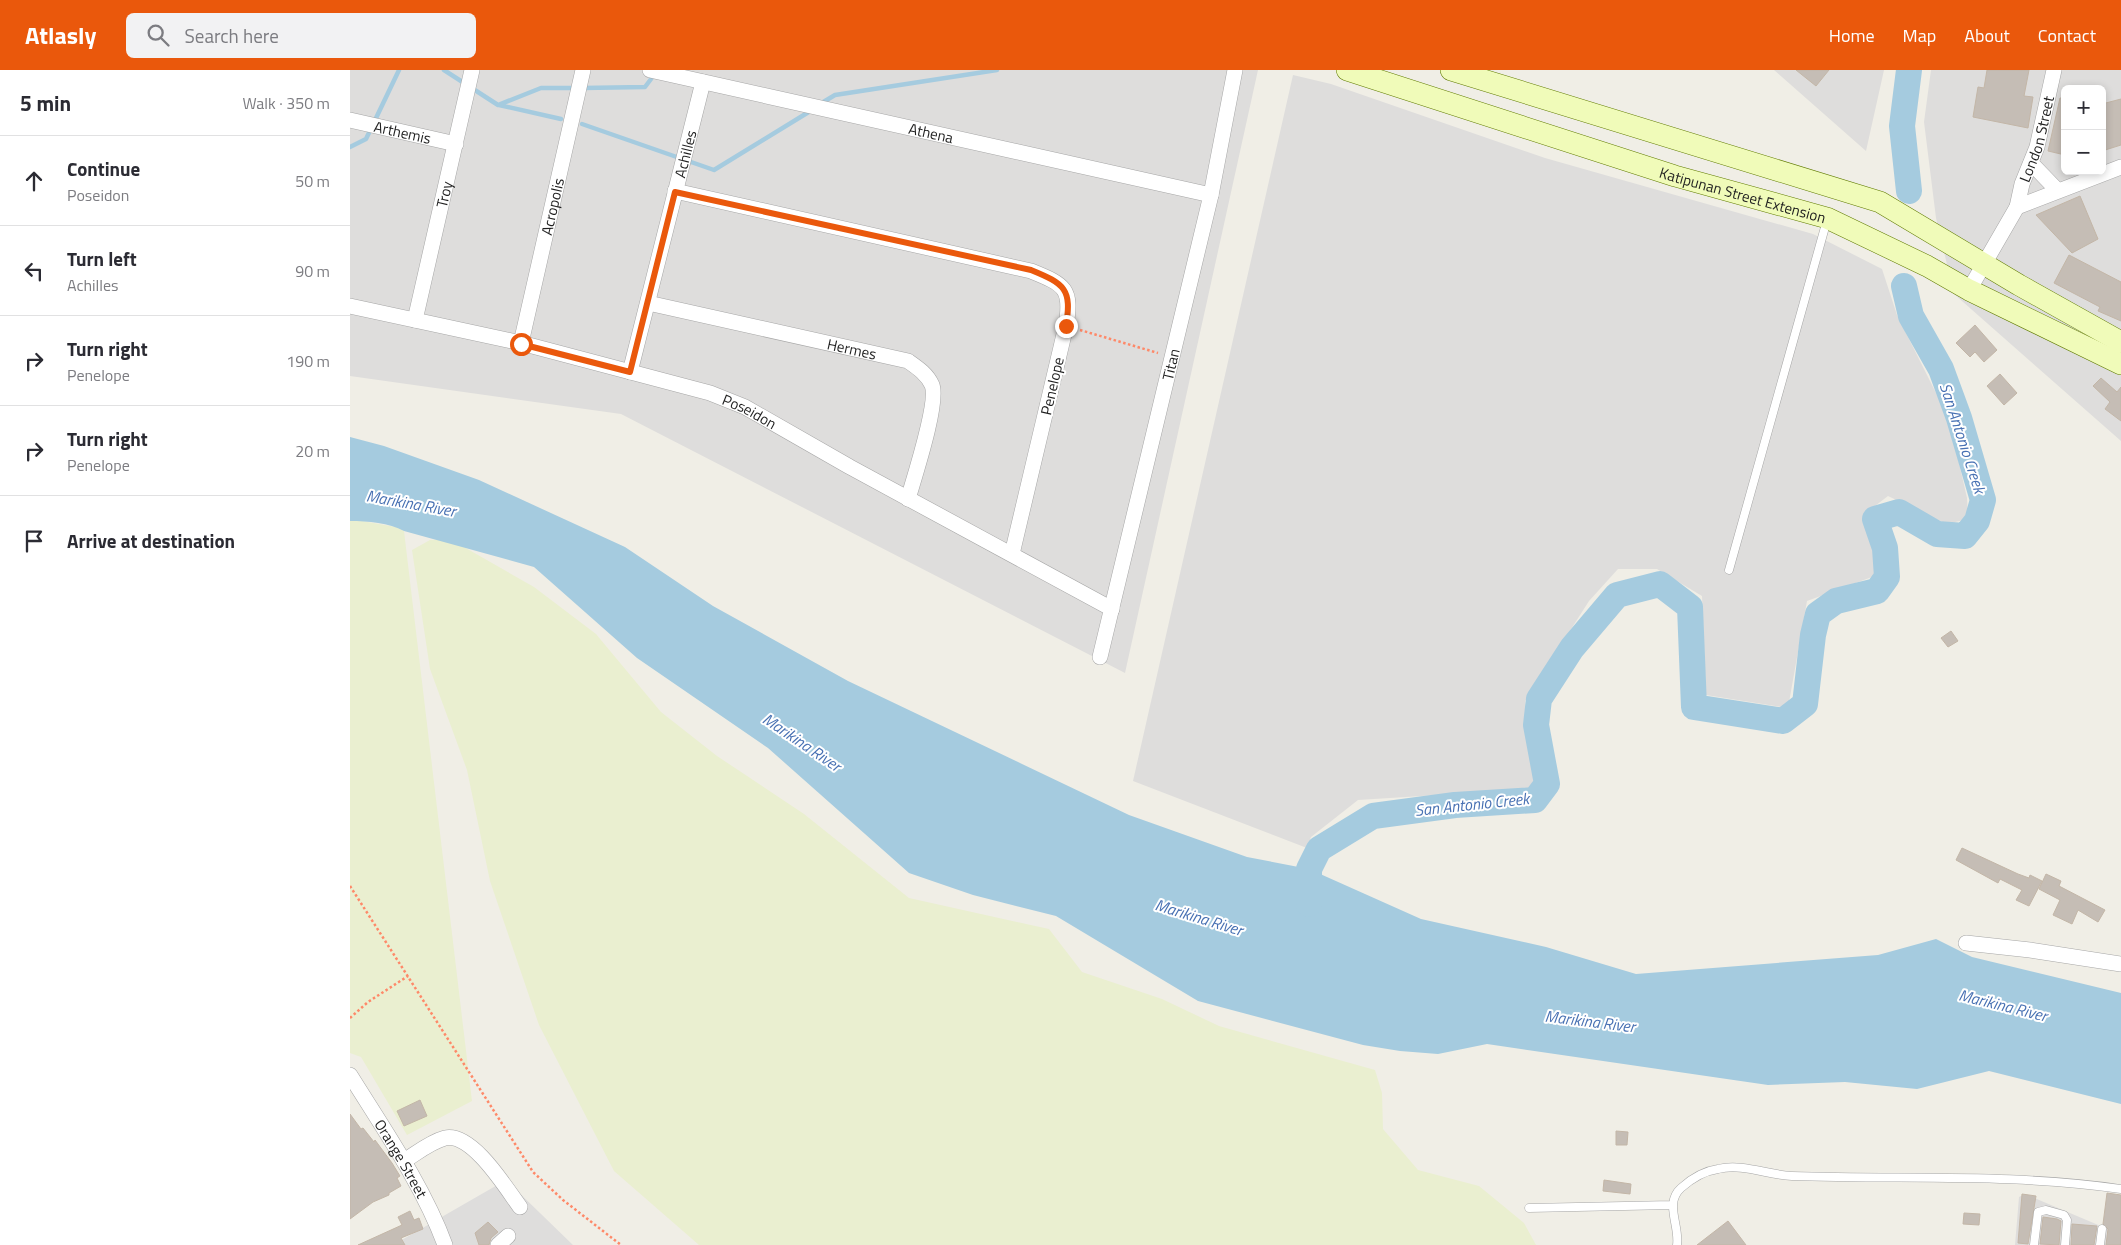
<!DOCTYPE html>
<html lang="en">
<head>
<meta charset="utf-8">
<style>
  body { margin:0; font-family:"Titillium Web",sans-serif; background:#f2f2f3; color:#2b2b33 }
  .controls { position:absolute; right:15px; top:15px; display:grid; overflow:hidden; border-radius:8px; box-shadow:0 2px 8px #0003 }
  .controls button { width:45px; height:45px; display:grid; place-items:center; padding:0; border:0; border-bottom:1px solid #e1e1e2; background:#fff; color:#2b2b33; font:25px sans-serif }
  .stop { position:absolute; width:15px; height:15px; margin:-11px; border:4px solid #ea580c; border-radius:50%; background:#fff }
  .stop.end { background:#ea580c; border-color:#fff; box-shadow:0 1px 5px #0008 }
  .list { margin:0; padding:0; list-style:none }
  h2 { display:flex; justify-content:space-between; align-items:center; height:65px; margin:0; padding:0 20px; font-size:21px }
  h2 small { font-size:16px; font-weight:400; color:#7c7c81 }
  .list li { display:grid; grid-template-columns:32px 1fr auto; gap:15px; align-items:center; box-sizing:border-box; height:90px; padding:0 20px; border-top:1px solid #e1e1e2 }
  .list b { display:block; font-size:19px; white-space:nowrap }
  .list p { margin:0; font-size:16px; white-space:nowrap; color:#7c7c81 }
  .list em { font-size:16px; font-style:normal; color:#7c7c81 }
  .icon { flex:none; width:28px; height:28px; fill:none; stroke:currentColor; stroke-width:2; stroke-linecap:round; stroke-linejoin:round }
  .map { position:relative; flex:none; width:1771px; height:1175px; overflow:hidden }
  header { display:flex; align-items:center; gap:30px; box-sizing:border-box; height:70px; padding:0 25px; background:#ea580c; color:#fff }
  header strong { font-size:24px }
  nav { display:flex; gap:28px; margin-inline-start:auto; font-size:18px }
  .search { width:350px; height:45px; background:#f2f2f3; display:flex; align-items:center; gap:12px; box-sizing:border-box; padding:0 18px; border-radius:8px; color:#7c7c81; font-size:19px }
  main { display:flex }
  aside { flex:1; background:#fff }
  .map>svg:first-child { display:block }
  .residential { fill:#dedddc; fill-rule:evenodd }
  .farmland { fill:#eaefd0 }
  .water { fill:#a5cbdf }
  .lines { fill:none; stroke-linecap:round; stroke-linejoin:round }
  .stream { stroke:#a5cbdf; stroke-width:4.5 }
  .river { stroke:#a5cbdf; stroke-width:26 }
  .building { fill:#c5bdb5; stroke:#c3b6a7 }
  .lane-casing { stroke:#a6a6a6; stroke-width:9 }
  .street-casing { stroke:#a6a6a6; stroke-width:16 }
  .secondary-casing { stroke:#607b02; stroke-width:22 }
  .path { stroke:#fe8969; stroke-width:2.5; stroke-dasharray:2.5 2.5; stroke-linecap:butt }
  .lane { stroke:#fff; stroke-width:8 }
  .street { stroke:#fff; stroke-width:15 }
  .secondary { stroke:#f0fbb9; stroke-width:21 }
  .route { stroke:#ea580c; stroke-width:6 }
  .labels { text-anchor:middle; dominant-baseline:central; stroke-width:4; stroke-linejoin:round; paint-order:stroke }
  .street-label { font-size:15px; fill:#1f1f1f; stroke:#fff }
  .water-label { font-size:16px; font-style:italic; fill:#4871b3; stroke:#fff }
</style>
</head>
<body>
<header>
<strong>Atlasly</strong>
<div class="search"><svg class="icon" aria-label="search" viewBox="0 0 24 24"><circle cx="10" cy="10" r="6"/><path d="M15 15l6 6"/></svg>Search here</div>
<nav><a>Home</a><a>Map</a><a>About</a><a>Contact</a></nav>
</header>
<main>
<aside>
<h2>5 min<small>Walk · 350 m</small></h2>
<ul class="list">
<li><svg class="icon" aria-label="ahead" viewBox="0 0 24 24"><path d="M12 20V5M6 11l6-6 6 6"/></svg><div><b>Continue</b><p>Poseidon</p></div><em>50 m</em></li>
<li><svg class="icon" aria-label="left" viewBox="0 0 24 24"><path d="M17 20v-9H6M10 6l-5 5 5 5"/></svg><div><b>Turn left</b><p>Achilles</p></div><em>90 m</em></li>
<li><svg class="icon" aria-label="right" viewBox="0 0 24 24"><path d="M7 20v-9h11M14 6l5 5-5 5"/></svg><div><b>Turn right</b><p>Penelope</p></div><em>190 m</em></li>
<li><svg class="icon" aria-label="right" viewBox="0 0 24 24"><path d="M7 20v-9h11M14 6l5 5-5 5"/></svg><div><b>Turn right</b><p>Penelope</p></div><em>20 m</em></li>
<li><svg class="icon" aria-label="arrive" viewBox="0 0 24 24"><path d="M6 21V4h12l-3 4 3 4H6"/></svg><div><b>Arrive at destination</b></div></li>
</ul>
</aside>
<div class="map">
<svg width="1771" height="1175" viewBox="0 0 1771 1175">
  <rect width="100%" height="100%" fill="#f0eee6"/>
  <path class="residential" d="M 0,0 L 908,0 L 775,603 L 271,344 L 0,306 Z
    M 1424,0 L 1534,0 L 1516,81 Z
    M 1581,0 L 1771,0 L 1771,371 L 1604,224 L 1586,148 L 1574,52 ZM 1715,19 L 1752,19 L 1752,101 L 1715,101 Z
    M 943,5 L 981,14 L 1195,88 L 1463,164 L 1532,199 L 1547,245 L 1599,349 L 1617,428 L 1618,449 L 1597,454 L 1538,426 L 1517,442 L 1530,504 L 1457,531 L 1438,638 L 1356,625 L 1352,526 L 1307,499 L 1268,499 L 1239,531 L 1175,631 L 1185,719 L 1008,730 L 961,767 L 957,778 L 783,711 Z
    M 156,1110 L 223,1175 L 43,1175 Z
    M 1675,1124 L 1753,1157 L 1771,1159 L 1771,1175 L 1665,1175 L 1669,1127 Z"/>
  <path class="farmland" d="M 0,451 L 12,451 L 46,457 L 54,461 L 122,1031 L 57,1065 L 11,987 L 0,983 Z
    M 100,469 L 184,517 L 246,564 L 311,642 L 367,686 L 454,744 L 559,828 L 699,859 L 732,902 L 812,929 L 869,956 L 1025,1000 L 1032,1023 L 1033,1059 L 1068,1100 L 1129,1116 L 1174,1153 L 1186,1175 L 349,1175 L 264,1101 L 189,955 L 140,811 L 117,700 L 80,599 L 62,480 L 80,470 Z"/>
  <path class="water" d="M 0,367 L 34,376 L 129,410 L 275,477 L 363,536 L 498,611 L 779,745 L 897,787 L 959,799 L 1071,849 L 1196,877 L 1286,904 L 1528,885 L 1586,869 L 1622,887 L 1771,923 L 1771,1034 L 1639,1001 L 1567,1019 L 1495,1012 L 1418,1015 L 1137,974 L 1088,984 L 1050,981 L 1013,975 L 848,931 L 706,846 L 623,825 L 559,803 L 418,678 L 287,588 L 184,497 L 54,461 C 39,453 18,451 0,451 Z"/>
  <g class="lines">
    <path class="stream" d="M 94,0 L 148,35 L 191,18 L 225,18
      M 233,18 L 295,17 L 304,5
      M 470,34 L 485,25 L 647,0
      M 149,35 L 211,49
      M 232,54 L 364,100 L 462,40
      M 0,77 L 16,69 L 49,0"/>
    <path class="river" d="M 1559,121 L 1552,56 L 1559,0
      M 959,834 L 959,799 L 969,779 L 1023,746 L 1105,735 L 1185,730 L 1197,714 L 1186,655 L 1189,629 L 1222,578 L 1267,525 L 1310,514 L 1340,537 L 1344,637 L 1433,651 L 1455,634 L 1463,565 L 1468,544 L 1486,531 L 1527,521 L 1537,507 L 1535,478 L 1525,449 L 1549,442 L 1587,464 L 1615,466 L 1627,451 L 1633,430 L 1609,348 L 1591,299 L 1561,246 L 1554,216"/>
  </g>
  <path class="building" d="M 1446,0 L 1479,0 L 1466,16 Z
    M 1637,0 L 1679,0 L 1674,26 L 1683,27 L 1678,58 L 1623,47 L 1628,17 L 1634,18 Z
    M 1710,28 L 1715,28 L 1715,85 L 1698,81 Z
    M 1771,29 L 1771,75 L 1752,81 L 1752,34 Z
    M 1730,126 L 1748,169 L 1722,183 L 1686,145 Z
    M 1719,185 L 1771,212 L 1771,251 L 1748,241 L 1750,237 L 1704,213 Z
    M 1625,255 L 1647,280 L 1634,292 L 1625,282 L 1620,287 L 1606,273 Z
    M 1650,304 L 1667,323 L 1654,335 L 1637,316 Z
    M 1751,308 L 1767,322 L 1771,317 L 1771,351 L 1755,339 L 1760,332 L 1743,316 Z
    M 1601,561 L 1608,571 L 1598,577 L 1591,568 Z
    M 1612,778 L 1668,804 L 1679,808 L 1680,805 L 1692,811 L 1679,836 L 1666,830 L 1672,820 L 1650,809 L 1648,813 L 1606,790 Z
    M 1696,804 L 1711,811 L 1709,816 L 1755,840 L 1748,852 L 1728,840 L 1722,854 L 1703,845 L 1710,830 L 1689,819 Z
    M 70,1030 L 77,1046 L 54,1056 L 47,1041 Z
    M 0,1044 L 11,1059 L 13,1058 L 24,1072 L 25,1070 L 42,1093 L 50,1106 L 47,1108 L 51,1116 L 39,1123 L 39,1125 L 23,1132 L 0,1149 Z
    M 1266,1061 L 1278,1062 L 1277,1075 L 1266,1075 Z
    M 1254,1110 L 1281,1114 L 1280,1124 L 1253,1121 Z
    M 1757,1123 L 1771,1125 L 1771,1175 L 1756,1175 L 1758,1159 L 1753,1154 Z
    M 1672,1124 L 1686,1126 L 1678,1174 L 1668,1173 Z
    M 60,1141 L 64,1150 L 69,1148 L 73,1159 L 51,1168 L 55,1175 L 8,1175 L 52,1155 L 48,1147 Z
    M 1614,1143 L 1630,1144 L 1629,1155 L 1613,1154 Z
    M 1693,1147 L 1707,1149 L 1711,1151 L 1709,1175 L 1690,1174 Z
    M 1378,1151 L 1396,1175 L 1347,1175 Z
    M 138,1152 L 148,1162 L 141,1168 L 139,1175 L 129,1175 L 125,1163 Z
    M 1722,1154 L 1747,1156 L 1744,1175 L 1721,1175 Z"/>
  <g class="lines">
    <defs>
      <path id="lane" d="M 1379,500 L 1477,150
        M 1179,1138 L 1322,1135
        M 1327,1175 C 1330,1156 1314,1133 1331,1118 C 1341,1109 1354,1101 1368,1099 C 1392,1093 1418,1105 1442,1106 C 1552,1110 1662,1103 1771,1119
        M 1684,1175 L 1688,1142 L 1696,1140 L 1714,1145 L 1717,1150 L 1715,1175
        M 1750,1175 L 1752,1159"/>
      <g id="street">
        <path id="s1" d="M 300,0 L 861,125"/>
        <path id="s2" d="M 0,50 L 106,74"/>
        <path d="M 1681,93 L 1707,120"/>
        <path d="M 325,121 L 681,201 C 716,215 722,219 716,256 L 662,484"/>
        <path id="s3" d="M 1667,137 L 1672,114 L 1687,77 L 1704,0"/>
        <path d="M 1619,220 L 1667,137 L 1771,97"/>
        <path id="s4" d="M 298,233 L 558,291 C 568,298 577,304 582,315 C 589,332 564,408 558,429"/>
        <path id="s5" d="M 0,236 L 171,273 L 360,323 L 395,337 L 500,397 L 762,539"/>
        <path id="s6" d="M 65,250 L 122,0"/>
        <path id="s7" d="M 171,273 L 233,0"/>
        <path id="s8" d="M 280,302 L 353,12"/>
        <path id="s9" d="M 750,587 L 861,125 L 885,0"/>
        <path d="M 1616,873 L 1680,880 L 1771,894"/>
        <path id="s10" d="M 0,1005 C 33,1058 74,1117 95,1175"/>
        <path d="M 54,1091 C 67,1083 80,1072 95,1068 C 122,1062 156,1118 170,1137"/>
        <path d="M 148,1175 L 158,1166"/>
      </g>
      <g id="secondary">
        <path id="s11" d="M 997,0 L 1325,106 L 1477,148 L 1577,196 L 1619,220 L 1771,294"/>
        <path d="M 1101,0 L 1530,132 L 1669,215 L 1771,272"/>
      </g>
    </defs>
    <use href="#lane" class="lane-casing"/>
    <use href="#street" class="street-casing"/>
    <use href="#secondary" class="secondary-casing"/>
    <path class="path" d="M 730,260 L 808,283
      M 0,816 L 183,1102 L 213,1130 L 271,1175
      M 0,948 L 18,932 L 58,906"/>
    <use href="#lane" class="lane"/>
    <use href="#street" class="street"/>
    <use href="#secondary" class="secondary"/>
  </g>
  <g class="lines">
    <path class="route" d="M 171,274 L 280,302 L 325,122 L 681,200 C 715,214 722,219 716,256"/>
  </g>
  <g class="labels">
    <g class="street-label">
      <text stroke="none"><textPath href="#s2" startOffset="54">Arthemis</textPath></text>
      <text stroke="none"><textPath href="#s1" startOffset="288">Athena</textPath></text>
      <text stroke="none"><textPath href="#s3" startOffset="71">London Street</textPath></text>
      <text stroke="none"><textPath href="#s8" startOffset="225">Achilles</textPath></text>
      <text stroke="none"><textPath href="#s6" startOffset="129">Troy</textPath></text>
      <text stroke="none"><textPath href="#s11" startOffset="415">Katipunan Street Extension</textPath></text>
      <text stroke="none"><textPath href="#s7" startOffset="140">Acropolis</textPath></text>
      <text stroke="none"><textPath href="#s4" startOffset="209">Hermes</textPath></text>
      <text stroke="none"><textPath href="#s9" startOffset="301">Titan</textPath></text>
      <text transform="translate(702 316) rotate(-77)">Penelope</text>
      <text stroke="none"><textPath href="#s5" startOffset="414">Poseidon</textPath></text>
      <text stroke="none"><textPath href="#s10" startOffset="98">Orange Street</textPath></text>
    </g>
    <g class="water-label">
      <text transform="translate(1613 368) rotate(72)">San Antonio Creek</text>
      <text transform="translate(61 433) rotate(10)">Marikina River</text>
      <text transform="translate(452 672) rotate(34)">Marikina River</text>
      <text transform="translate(1122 734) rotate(-6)">San Antonio Creek</text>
      <text transform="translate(849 847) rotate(17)">Marikina River</text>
      <text transform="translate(1653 935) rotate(14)">Marikina River</text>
      <text transform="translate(1240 951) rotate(7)">Marikina River</text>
    </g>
  </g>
</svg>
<div class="controls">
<button>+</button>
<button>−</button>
</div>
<div class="stop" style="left:171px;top:274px"></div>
<div class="stop end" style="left:716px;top:256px"></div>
</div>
</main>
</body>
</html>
